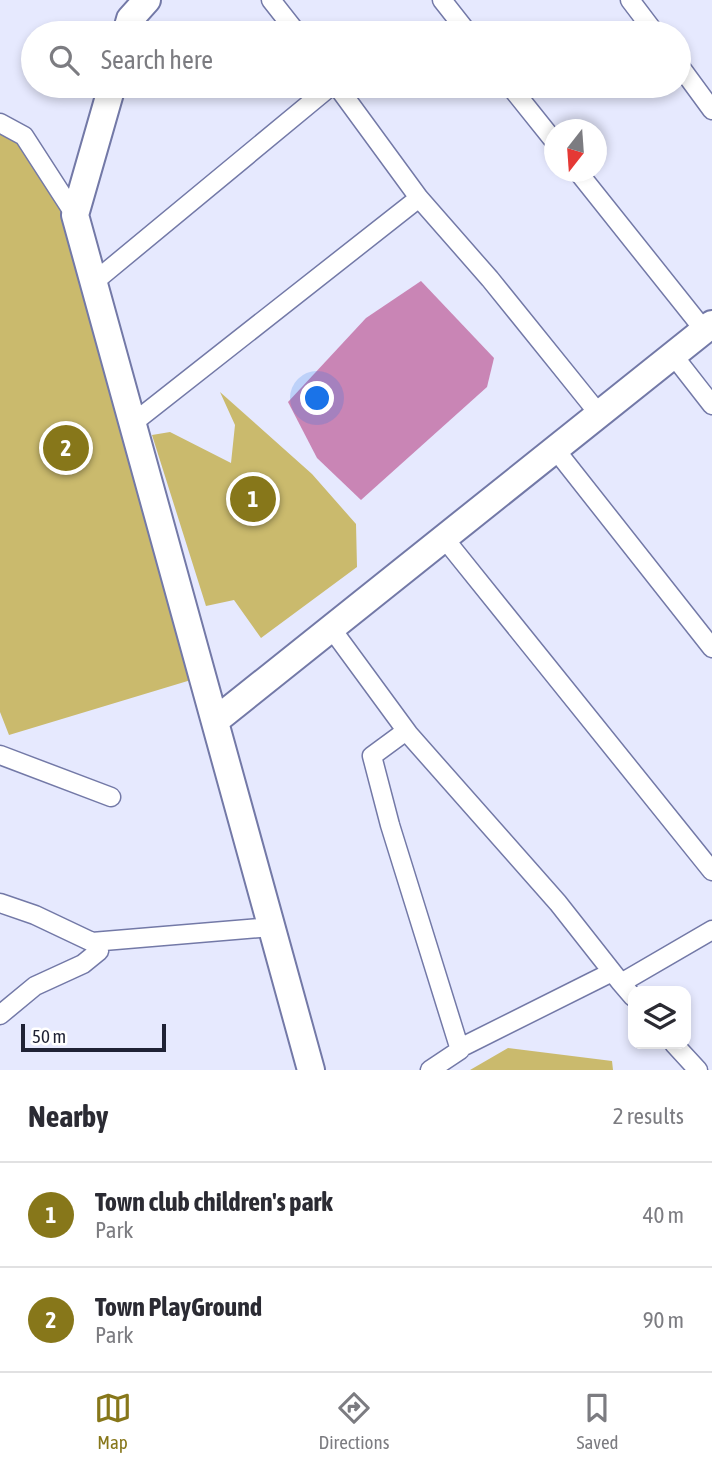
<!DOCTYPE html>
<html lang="en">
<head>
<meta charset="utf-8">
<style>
  body { margin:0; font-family:"Asap Condensed",sans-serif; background:#f7f7f7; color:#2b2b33 }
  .controls { position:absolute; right:21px; bottom:21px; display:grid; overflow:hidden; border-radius:14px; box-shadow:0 4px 10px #0003 }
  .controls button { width:63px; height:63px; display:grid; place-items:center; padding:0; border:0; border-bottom:2px solid #e1e1e2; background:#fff; color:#2b2b33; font:35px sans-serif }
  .compass { position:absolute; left:544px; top:119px; width:63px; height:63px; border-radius:50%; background:#fff; box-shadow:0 4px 10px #0003; rotate:197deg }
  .scale { position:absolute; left:21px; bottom:18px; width:145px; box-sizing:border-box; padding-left:7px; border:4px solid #1f2235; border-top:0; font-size:19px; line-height:24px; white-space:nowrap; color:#1f2235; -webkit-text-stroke:5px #fff; paint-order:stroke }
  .you { position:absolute; left:318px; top:399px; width:24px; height:24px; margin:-18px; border:5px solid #fff; border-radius:50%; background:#1a73e8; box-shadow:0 0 0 10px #1a73e833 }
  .badge { display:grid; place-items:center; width:46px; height:46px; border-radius:50%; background:#87771a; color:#fff; font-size:23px; font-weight:700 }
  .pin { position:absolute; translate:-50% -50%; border:4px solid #fff; box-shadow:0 2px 7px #0006 }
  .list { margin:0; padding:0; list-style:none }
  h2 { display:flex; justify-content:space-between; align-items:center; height:91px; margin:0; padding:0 28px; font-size:30px }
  h2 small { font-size:23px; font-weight:400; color:#7c7c81 }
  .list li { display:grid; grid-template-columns:46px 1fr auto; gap:21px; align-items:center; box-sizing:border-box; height:105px; padding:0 28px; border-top:2px solid #e1e1e2 }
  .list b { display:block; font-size:26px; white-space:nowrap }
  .list p { margin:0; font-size:23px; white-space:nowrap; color:#7c7c81 }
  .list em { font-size:23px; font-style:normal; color:#7c7c81 }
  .icon { flex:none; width:38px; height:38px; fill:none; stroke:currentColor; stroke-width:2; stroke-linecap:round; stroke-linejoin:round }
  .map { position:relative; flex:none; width:712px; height:1070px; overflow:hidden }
  .search { position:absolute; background:#fff; box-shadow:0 4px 10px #0003; left:21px; right:21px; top:21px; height:77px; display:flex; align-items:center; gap:18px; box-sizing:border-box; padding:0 24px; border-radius:38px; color:#7c7c81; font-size:26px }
  .sheet { height:301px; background:#fff }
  nav { display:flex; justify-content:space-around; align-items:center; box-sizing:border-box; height:98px; border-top:2px solid #e1e1e2; background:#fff; font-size:19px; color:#7c7c81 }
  nav a { display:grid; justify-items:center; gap:4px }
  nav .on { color:#87771a }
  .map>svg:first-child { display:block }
  .green { fill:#caba6d }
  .water { fill:#c985b5 }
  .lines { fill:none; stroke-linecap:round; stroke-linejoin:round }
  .minor-casing { stroke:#7379a7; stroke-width:21 }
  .secondary-casing { stroke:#7379a7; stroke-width:30 }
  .minor { stroke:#fff; stroke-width:18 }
  .secondary { stroke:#fff; stroke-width:26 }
</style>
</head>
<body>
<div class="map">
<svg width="712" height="1070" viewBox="0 0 712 1070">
  <rect width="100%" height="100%" fill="#e6e9fe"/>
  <path class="green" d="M 0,123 L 24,136 L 75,215 L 191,680 L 9,735 L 0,712 Z
    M 220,392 L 312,474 L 356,524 L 357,567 L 261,638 L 234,600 L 206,606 L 152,435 L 170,432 L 231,463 L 235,425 Z
    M 508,1048 L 612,1061 L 613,1070 L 470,1070 Z"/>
  <path class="water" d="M 421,281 L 494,358 L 487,387 L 361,500 L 317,458 L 288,402 L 366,318 Z"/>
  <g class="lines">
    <defs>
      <path id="minor" d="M 271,0 L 297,33
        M 442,0 L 468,33
        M 630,0 L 655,33
        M 679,65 L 712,110
        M 337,86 L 419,198
        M 510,86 L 554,141
        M 0,123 L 24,136 L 75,215
        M 578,172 L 704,330
        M 94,282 L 331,86
        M 673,355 L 712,405
        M 133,423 L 419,198 L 490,279 L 599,414
        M 555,449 L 712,648
        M 444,538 L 712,871
        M 331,628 L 408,733
        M 0,755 L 111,797
        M 0,903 L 35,915 L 92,942 L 272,927
        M 621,983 L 633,997
        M 0,1015 L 35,986 L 83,964 L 99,951 L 92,942
        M 674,1044 L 698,1070
        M 460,1048 L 612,972
        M 430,1070 L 460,1050 L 390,825 L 372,756 L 406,731 L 558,903 L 621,983 L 712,930"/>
      <path id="secondary" d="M 126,33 L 130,19 L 147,0
        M 112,86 L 75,215 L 311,1070
        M 215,721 L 712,324"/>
    </defs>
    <use href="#minor" class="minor-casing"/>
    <use href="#secondary" class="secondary-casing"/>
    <use href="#minor" class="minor"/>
    <use href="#secondary" class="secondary"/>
  </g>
</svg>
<div class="controls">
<button><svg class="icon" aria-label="layers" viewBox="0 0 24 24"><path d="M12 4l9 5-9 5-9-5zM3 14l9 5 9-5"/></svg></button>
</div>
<svg class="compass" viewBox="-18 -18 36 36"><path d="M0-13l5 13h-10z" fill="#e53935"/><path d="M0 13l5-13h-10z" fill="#7c7c81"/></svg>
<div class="scale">50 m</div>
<div class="you"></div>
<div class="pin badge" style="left:253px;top:499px">1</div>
<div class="pin badge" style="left:66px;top:448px">2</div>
<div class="search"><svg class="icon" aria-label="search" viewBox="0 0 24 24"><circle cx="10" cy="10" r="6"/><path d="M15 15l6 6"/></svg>Search here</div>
</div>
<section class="sheet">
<h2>Nearby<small>2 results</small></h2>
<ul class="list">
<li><span class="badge">1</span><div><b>Town club children's park</b><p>Park</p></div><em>40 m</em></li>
<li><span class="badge">2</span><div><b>Town PlayGround</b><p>Park</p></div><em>90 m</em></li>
</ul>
</section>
<nav>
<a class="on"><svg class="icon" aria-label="map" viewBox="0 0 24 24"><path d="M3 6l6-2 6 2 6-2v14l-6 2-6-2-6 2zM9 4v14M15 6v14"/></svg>Map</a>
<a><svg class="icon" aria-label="directions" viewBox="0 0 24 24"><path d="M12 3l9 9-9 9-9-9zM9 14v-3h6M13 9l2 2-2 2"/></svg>Directions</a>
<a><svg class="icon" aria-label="saved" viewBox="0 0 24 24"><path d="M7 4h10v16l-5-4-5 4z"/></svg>Saved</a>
</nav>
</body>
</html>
